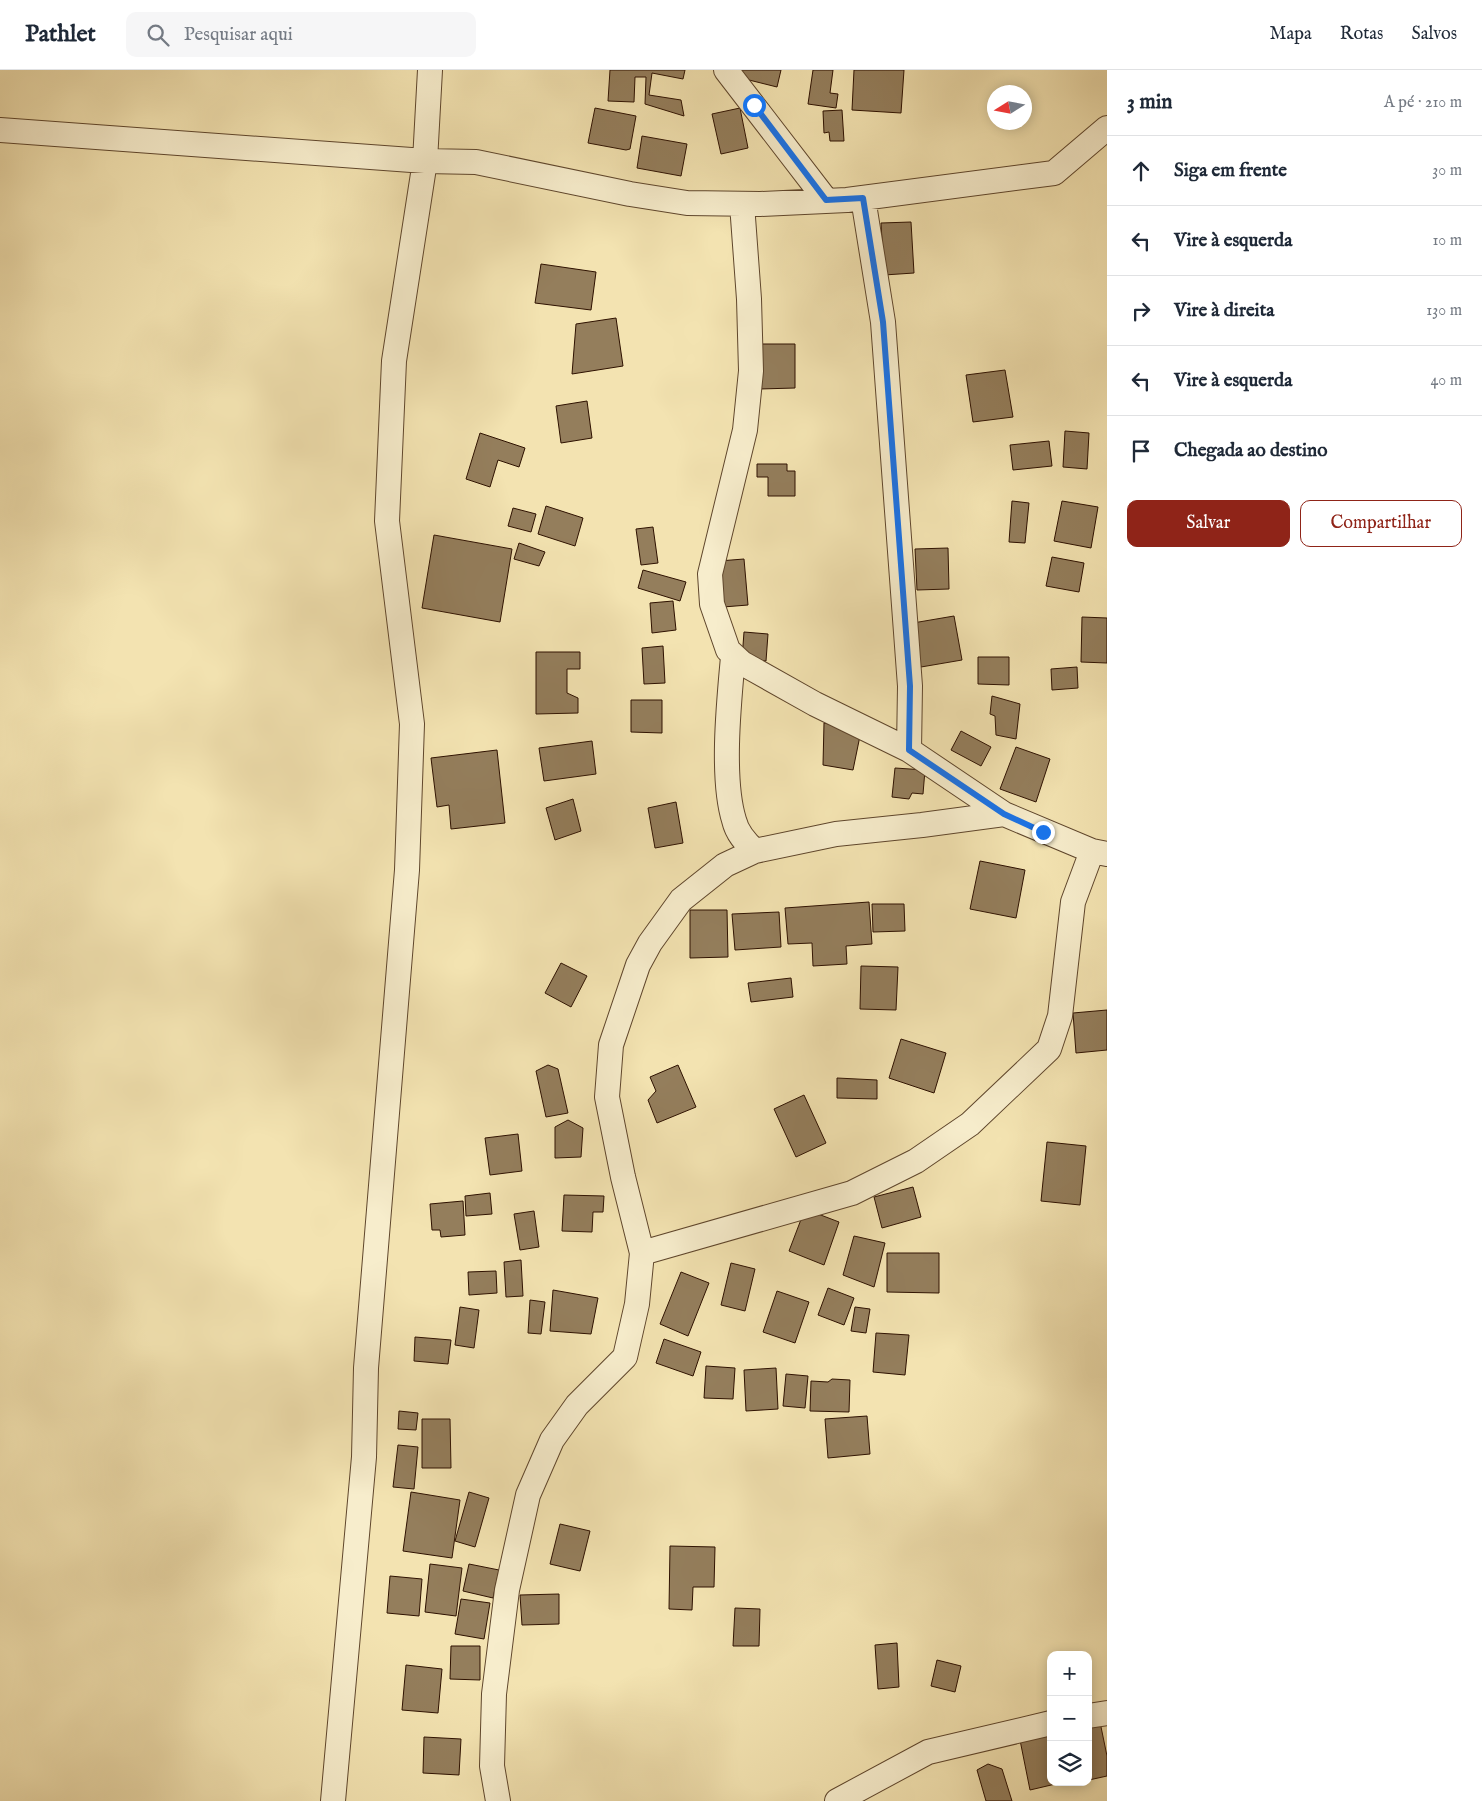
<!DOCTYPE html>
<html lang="pt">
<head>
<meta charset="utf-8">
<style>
  body { margin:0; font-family:"IM FELL English",serif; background:#f6f6f7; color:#1f2937 }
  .controls { position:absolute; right:15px; bottom:15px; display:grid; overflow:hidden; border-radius:10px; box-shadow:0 2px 12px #0003 }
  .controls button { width:45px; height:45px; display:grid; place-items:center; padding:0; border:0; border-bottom:1px solid #e0e1e3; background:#fff; color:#1f2937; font:25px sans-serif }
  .compass { position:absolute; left:987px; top:15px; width:45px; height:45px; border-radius:50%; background:#fff; box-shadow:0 2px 12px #0003; rotate:259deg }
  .stop { position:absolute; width:15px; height:15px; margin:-11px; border:4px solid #1a73e8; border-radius:50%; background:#fff }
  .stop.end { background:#1a73e8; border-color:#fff; box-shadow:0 1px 5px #0008 }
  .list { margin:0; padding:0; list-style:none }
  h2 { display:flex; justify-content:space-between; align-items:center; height:65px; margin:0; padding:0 20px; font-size:21px }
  h2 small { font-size:16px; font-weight:400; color:#747a83 }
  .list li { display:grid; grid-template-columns:32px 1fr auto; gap:15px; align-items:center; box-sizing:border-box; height:70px; padding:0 20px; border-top:1px solid #e0e1e3 }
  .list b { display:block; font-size:19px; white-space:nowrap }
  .list em { font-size:16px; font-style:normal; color:#747a83 }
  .actions { display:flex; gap:10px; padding:15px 20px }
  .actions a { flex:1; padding:11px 0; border:1px solid #8f2418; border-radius:10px; text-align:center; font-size:18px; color:#8f2418 }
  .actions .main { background:#8f2418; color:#fff }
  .icon { flex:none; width:28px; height:28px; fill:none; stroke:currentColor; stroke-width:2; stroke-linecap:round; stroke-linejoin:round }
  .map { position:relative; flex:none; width:1107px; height:1731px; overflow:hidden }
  header { display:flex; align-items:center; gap:30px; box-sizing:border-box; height:70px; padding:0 25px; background:#fff; border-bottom:1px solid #e0e1e3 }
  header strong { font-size:24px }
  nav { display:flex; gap:28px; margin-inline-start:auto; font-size:18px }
  .search { width:350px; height:45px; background:#f6f6f7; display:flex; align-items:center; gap:12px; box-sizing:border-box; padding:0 18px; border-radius:10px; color:#747a83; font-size:19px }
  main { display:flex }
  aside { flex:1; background:#fff }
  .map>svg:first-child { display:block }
  .building { fill:#947e5c; stroke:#2e1100 }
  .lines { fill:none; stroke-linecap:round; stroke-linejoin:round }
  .street-casing { stroke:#5f462c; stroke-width:26 }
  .street { stroke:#f7edcc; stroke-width:24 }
  .route { stroke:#1a73e8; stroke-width:6 }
</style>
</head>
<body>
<header>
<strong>Pathlet</strong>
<div class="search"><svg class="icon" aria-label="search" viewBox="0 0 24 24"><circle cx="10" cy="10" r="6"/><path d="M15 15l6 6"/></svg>Pesquisar aqui</div>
<nav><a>Mapa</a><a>Rotas</a><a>Salvos</a></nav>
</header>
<main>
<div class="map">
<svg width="1107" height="1731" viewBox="0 0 1107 1731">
  <rect width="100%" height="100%" fill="#f3e3b1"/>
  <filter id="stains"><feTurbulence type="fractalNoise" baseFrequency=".004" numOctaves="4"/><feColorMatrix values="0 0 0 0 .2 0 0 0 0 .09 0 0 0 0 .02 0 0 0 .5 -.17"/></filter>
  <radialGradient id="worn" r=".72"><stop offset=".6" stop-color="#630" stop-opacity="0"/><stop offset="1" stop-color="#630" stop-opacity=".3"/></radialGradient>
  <path class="building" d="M 610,0 L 685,0 L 683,9 L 652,3 L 649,25 L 681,30 L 684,46 L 645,34 L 646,7 L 635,7 L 634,32 L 608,31 Z
    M 742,0 L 781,0 L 777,17 L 741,8 Z
    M 813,0 L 833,0 L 830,23 L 838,24 L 836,38 L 808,34 Z
    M 854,0 L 904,0 L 901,43 L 852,40 Z
    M 595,38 L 636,46 L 630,79 L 626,80 L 588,73 Z
    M 740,38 L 748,78 L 721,84 L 712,44 Z
    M 842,40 L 844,71 L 830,71 L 829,62 L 824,63 L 823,41 Z
    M 642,66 L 687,74 L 681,106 L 637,98 Z
    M 911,152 L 914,203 L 884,205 L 881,153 Z
    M 541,194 L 596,202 L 591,240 L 535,233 Z
    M 616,248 L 623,296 L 572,304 L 576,254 Z
    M 759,274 L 795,274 L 795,318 L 760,319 Z
    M 1005,300 L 1013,347 L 973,352 L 966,305 Z
    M 587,331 L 592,368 L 561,373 L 556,336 Z
    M 1065,361 L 1089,363 L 1087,399 L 1063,397 Z
    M 480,363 L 525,378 L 519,397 L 498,390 L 490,417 L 466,409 Z
    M 1049,371 L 1052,396 L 1013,400 L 1010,375 Z
    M 757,394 L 787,394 L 787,401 L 795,401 L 795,426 L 768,426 L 768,407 L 757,407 Z
    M 1012,431 L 1029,433 L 1025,473 L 1009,472 Z
    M 1062,431 L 1098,437 L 1091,478 L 1054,471 Z
    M 546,436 L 583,448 L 575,476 L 538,464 Z
    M 513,438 L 536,444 L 531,462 L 508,456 Z
    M 653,457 L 658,493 L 641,495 L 636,459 Z
    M 434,465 L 512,479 L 500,552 L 422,538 Z
    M 519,473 L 545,482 L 539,496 L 514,489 Z
    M 948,478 L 949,519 L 917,520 L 915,479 Z
    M 1052,487 L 1084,493 L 1079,522 L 1046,516 Z
    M 744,489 L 748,535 L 723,537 L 719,491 Z
    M 643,500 L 686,512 L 680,531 L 638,518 Z
    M 673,531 L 676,560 L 652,563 L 650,533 Z
    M 954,546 L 962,590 L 921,597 L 913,553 Z
    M 1082,547 L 1107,548 L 1107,593 L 1081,592 Z
    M 744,562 L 768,564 L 766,591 L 742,589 Z
    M 663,576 L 665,613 L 644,614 L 642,578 Z
    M 536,582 L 580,582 L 580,599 L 567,599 L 567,623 L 578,628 L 578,643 L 536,644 Z
    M 978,587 L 1009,587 L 1009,615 L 978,614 Z
    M 1077,597 L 1078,618 L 1052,620 L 1051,599 Z
    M 992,626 L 1020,634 L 1016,669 L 996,665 L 995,646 L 990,644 Z
    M 631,630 L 662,630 L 662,663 L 631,662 Z
    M 824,653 L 861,661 L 853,700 L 823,695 Z
    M 961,661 L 991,677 L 981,696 L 951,680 Z
    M 592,671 L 596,704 L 544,711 L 539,678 Z
    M 1016,677 L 1050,689 L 1036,732 L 1000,719 Z
    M 497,680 L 505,753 L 451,759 L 449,735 L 437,737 L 431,688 Z
    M 895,698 L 925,700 L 923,724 L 912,723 L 909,729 L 892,727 Z
    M 573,729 L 581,761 L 555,770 L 546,738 Z
    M 676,732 L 683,773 L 655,778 L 648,738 Z
    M 980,791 L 1025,800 L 1016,848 L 970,839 Z
    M 869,832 L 872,874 L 846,876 L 847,894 L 813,896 L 812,873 L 788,874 L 785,838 Z
    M 872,834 L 904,834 L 905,861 L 873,862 Z
    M 690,840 L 727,840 L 728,887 L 690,888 Z
    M 779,842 L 781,877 L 735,880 L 732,844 Z
    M 561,893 L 587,906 L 571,937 L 545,923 Z
    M 861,896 L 898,897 L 896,940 L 860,939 Z
    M 791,908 L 793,927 L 751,932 L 748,913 Z
    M 1107,940 L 1107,980 L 1076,983 L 1073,943 Z
    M 901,969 L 946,983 L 934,1023 L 889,1008 Z
    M 548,995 L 558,999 L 568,1043 L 546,1047 L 536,1001 Z
    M 678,995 L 696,1037 L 657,1053 L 648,1030 L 656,1021 L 650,1007 Z
    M 837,1008 L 877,1010 L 877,1029 L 837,1028 Z
    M 804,1025 L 826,1073 L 796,1087 L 774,1039 Z
    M 568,1050 L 583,1058 L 581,1087 L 555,1088 L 555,1057 Z
    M 518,1064 L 522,1101 L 490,1105 L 485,1068 Z
    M 1047,1072 L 1086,1076 L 1080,1135 L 1041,1131 Z
    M 913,1117 L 921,1147 L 882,1158 L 874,1127 Z
    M 490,1123 L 492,1144 L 466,1146 L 465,1126 Z
    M 564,1125 L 604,1126 L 603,1142 L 593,1142 L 592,1162 L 562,1161 Z
    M 463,1131 L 465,1165 L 441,1167 L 440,1160 L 432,1160 L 430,1134 Z
    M 805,1139 L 839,1152 L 824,1195 L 789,1181 Z
    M 534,1141 L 539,1177 L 520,1180 L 514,1144 Z
    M 854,1166 L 885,1173 L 874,1217 L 843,1205 Z
    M 887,1183 L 939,1183 L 939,1223 L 887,1222 Z
    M 521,1190 L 523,1226 L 506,1227 L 504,1192 Z
    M 731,1193 L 755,1199 L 745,1241 L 721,1235 Z
    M 496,1201 L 497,1223 L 469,1225 L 468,1202 Z
    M 681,1202 L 709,1213 L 688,1266 L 660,1254 Z
    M 828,1218 L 854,1228 L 844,1255 L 818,1245 Z
    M 553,1220 L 598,1228 L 591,1264 L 550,1261 Z
    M 777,1221 L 809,1232 L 795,1273 L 763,1262 Z
    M 530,1230 L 545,1232 L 541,1264 L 528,1263 Z
    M 460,1237 L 479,1240 L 474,1278 L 455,1275 Z
    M 855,1237 L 870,1239 L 866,1263 L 851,1261 Z
    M 876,1263 L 909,1265 L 905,1305 L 873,1302 Z
    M 415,1267 L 451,1270 L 448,1294 L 414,1291 Z
    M 664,1269 L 701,1282 L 693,1306 L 656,1293 Z
    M 706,1296 L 735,1298 L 733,1329 L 704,1328 Z
    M 776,1298 L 778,1339 L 746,1341 L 744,1300 Z
    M 786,1304 L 808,1306 L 805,1338 L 783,1336 Z
    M 832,1309 L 850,1310 L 849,1342 L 810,1341 L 811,1311 L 828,1312 Z
    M 399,1341 L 418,1343 L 416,1360 L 398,1359 Z
    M 867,1346 L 870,1384 L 828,1388 L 825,1349 Z
    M 422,1349 L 450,1349 L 451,1398 L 422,1398 Z
    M 398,1375 L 418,1377 L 414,1419 L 393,1417 Z
    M 411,1422 L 460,1430 L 452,1488 L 403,1481 Z
    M 469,1422 L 489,1428 L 475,1477 L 455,1471 Z
    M 560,1454 L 590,1461 L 580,1501 L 550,1494 Z
    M 670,1476 L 715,1477 L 714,1517 L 693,1517 L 692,1540 L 669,1539 Z
    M 430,1494 L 462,1498 L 456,1546 L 425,1542 Z
    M 469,1494 L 499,1500 L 493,1528 L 463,1521 Z
    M 390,1506 L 422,1509 L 419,1546 L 387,1543 Z
    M 559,1524 L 559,1554 L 522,1555 L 520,1525 Z
    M 461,1529 L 490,1533 L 484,1569 L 455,1564 Z
    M 735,1538 L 760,1539 L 759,1576 L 733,1576 Z
    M 897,1573 L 899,1617 L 878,1619 L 875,1575 Z
    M 451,1576 L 480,1576 L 480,1610 L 450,1609 Z
    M 937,1590 L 961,1596 L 955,1622 L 931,1616 Z
    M 406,1595 L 442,1599 L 438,1643 L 402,1640 Z
    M 1100,1652 L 1107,1686 L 1107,1706 L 1089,1710 L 1088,1655 Z
    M 1051,1663 L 1051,1712 L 1064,1712 L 1030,1720 L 1020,1670 Z
    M 424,1667 L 461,1669 L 459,1705 L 423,1703 Z
    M 988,1694 L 1002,1699 L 1012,1731 L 986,1731 L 977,1700 Z"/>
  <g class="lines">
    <defs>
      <path id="street" d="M 726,0 L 826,130
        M 0,60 L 425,91 L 476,92 L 630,124 L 687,133 L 760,134 L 847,130 L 1054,103 L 1107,58
        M 863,128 L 883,252 L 910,616 L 909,680
        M 742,134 L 749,229 L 751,301 L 745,360 L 710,504 L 712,534 L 728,580 L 742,593 L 815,634 L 909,680 L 1004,744 L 1092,781 L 1107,784
        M 733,587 C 729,631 721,708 734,750 C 737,763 745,772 755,781
        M 642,1183 L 852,1123 L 916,1091 L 970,1054 L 1049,979 L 1060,946 L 1073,832 L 1092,781
        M 1088,1646 L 1107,1643
        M 333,1731 L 364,1387 L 366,1298 L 407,800 L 412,654 L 387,451 L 394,291 L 425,91 L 430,0
        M 498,1731 L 492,1696 L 494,1624 L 507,1520 L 528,1425 L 552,1370 L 577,1335 L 625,1287 L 637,1234 L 642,1183 L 623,1107 L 607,1027 L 611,975 L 638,895 L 650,873 L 681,830 L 725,795 L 755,781 L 836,764 L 922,755 L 1004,744
        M 837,1731 L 928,1682 L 1051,1653"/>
    </defs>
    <use href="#street" class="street-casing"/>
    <use href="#street" class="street"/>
  </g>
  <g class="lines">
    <path class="route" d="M 754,35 L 826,130 L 863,128 L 883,252 L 910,616 L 909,680 L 1004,744 L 1043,762"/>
  </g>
  <rect width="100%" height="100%" filter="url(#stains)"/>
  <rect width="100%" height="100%" fill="url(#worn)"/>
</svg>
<div class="controls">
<button>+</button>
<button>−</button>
<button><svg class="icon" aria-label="layers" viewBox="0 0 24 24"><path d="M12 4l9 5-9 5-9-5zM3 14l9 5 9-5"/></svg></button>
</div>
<svg class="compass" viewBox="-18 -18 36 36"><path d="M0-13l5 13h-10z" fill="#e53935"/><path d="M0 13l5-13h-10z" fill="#747a83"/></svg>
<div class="stop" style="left:754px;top:35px"></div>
<div class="stop end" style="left:1043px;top:762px"></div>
</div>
<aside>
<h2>3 min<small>A pé · 210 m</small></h2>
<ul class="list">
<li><svg class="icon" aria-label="ahead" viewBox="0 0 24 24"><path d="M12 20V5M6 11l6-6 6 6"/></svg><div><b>Siga em frente</b></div><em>30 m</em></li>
<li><svg class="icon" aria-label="left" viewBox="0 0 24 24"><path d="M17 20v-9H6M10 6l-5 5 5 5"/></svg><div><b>Vire à esquerda</b></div><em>10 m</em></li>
<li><svg class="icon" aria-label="right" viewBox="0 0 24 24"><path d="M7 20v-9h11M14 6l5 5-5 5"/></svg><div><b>Vire à direita</b></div><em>130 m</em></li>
<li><svg class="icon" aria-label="left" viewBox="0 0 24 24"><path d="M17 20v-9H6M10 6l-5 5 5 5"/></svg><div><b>Vire à esquerda</b></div><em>40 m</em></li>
<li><svg class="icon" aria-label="arrive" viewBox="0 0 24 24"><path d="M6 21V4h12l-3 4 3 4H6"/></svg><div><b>Chegada ao destino</b></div></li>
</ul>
<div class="actions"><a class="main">Salvar</a><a>Compartilhar</a></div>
</aside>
</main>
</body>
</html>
